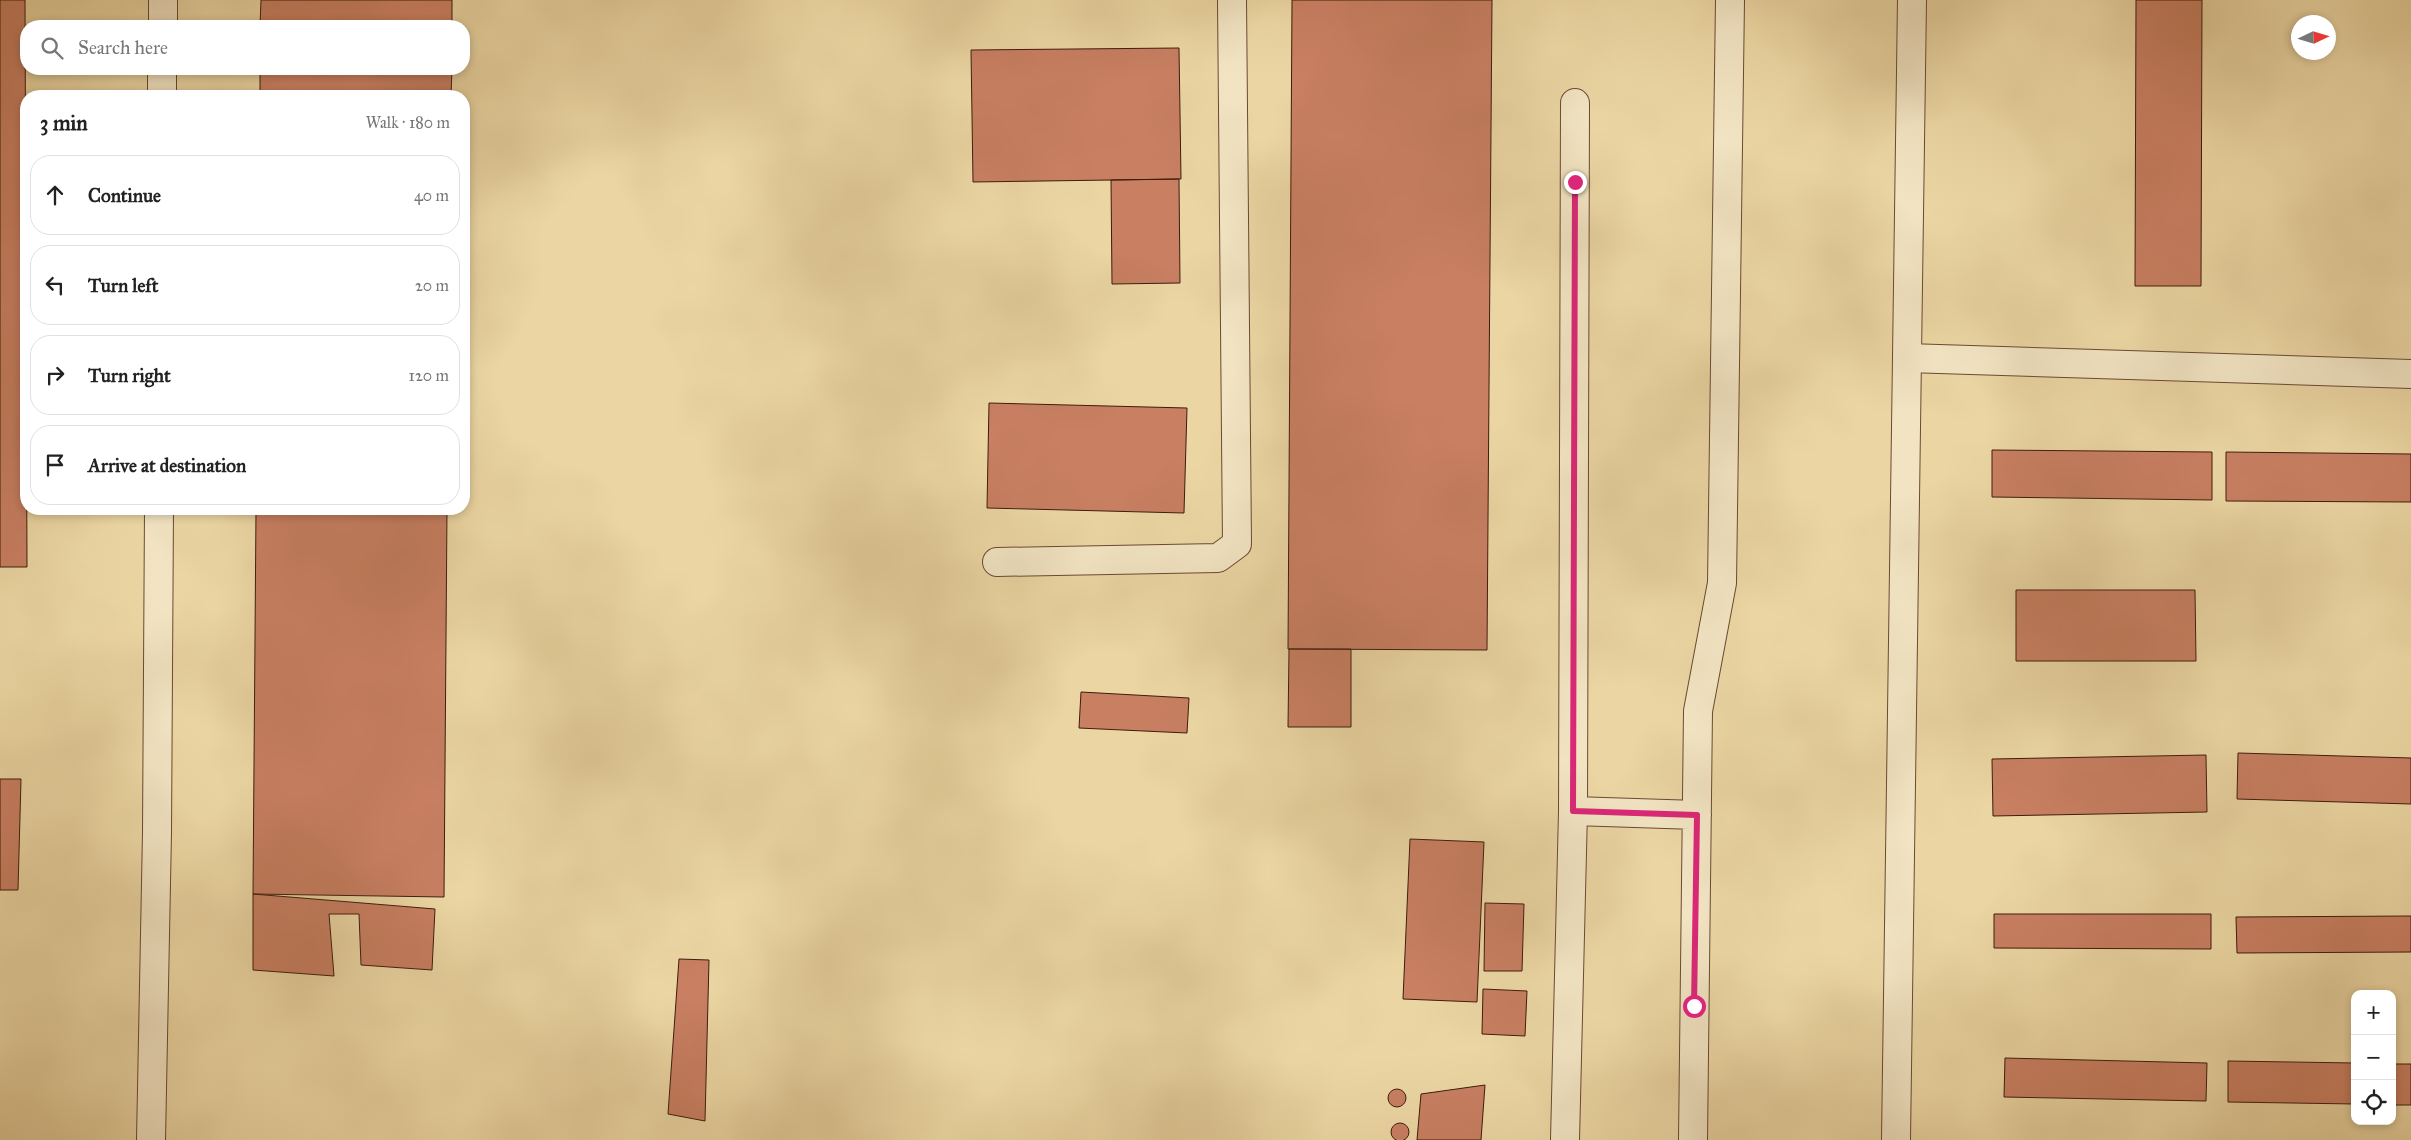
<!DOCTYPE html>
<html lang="en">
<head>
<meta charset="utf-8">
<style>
  body { margin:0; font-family:"IM FELL Great Primer",serif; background:#f2f2f2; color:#222 }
  .controls { position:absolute; right:15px; bottom:15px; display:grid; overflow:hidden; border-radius:10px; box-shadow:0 2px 8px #0003 }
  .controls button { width:45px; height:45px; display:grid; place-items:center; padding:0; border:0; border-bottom:1px solid #e0e0e0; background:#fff; color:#222; font:25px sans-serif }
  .compass { position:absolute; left:2291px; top:15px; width:45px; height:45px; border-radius:50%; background:#fff; box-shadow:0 2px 8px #0003; rotate:86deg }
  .stop { position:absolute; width:15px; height:15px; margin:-11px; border:4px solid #db2777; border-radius:50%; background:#fff }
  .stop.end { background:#db2777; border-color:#fff; box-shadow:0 1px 5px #0008 }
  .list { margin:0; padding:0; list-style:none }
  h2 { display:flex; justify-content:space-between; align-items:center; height:65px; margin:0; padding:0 20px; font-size:21px }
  h2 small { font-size:16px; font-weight:400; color:#767676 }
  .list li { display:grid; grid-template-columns:32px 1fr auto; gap:15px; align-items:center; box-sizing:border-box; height:80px; margin:0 10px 10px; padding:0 10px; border:1px solid #e0e0e0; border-radius:20px }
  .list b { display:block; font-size:19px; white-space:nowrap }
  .list em { font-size:16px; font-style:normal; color:#767676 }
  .icon { flex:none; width:28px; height:28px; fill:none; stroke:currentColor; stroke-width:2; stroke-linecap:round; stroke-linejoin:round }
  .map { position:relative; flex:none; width:2411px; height:1140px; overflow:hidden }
  .search { position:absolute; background:#fff; box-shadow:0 2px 8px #0003; left:20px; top:20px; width:450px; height:55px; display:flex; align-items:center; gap:12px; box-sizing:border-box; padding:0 18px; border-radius:20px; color:#767676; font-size:19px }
  .panel { position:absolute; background:#fff; box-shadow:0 2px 8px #0003; left:20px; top:90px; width:450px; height:425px; border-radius:20px }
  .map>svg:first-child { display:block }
  .building { fill:#c87f62; stroke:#3e1c0d }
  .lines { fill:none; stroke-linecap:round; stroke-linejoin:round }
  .minor-casing { stroke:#694a32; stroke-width:30 }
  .minor { stroke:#f2e4c3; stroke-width:28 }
  .route { stroke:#db2777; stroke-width:6 }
</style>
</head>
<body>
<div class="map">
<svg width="2411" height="1140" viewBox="0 0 2411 1140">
  <rect width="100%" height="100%" fill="#ebd6a3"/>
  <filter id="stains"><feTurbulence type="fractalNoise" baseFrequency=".004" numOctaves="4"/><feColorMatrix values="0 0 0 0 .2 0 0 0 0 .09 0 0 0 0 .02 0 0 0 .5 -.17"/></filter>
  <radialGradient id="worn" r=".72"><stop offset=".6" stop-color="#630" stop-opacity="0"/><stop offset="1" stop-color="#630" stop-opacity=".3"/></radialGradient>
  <path class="building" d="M 0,0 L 25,0 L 27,567 L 0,567 Z
    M 261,0 L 452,0 L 452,26 L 260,26 Z
    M 1292,0 L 1492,0 L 1487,650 L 1288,649 Z
    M 2136,0 L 2202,0 L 2201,286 L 2135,286 Z
    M 1179,48 L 1181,179 L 973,182 L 971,50 Z
    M 260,69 L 452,69 L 451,96 L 260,96 Z
    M 1179,179 L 1180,283 L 1112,284 L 1111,180 Z
    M 989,403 L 1187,408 L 1184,513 L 987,508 Z
    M 1992,450 L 2212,452 L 2212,500 L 1992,497 Z
    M 2226,452 L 2411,454 L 2411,502 L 2226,501 Z
    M 256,509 L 447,509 L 444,897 L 253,894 Z
    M 2016,590 L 2195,590 L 2196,661 L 2016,661 Z
    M 1289,649 L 1351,649 L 1351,727 L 1288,727 Z
    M 1081,692 L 1189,698 L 1187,733 L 1079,728 Z
    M 2238,753 L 2411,758 L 2411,804 L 2237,799 Z
    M 2206,755 L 2207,812 L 1993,816 L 1992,759 Z
    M 0,779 L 21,779 L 18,890 L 0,890 Z
    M 1410,839 L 1484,842 L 1477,1002 L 1403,999 Z
    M 253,894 L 435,909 L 432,970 L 361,965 L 359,914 L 329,914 L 334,976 L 253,970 Z
    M 1485,903 L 1524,904 L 1522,971 L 1484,971 Z
    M 1994,914 L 2211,914 L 2211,949 L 1994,948 Z
    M 2411,916 L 2411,952 L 2237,953 L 2236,917 Z
    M 679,959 L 709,960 L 705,1121 L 668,1114 Z
    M 1483,989 L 1527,991 L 1525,1036 L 1482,1034 Z
    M 2005,1058 L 2207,1063 L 2206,1101 L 2004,1097 Z
    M 2228,1061 L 2355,1063 L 2355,1104 L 2228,1102 Z
    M 2392,1064 L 2411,1064 L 2411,1105 L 2392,1105 Z
    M 1485,1085 L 1481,1140 L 1417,1140 L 1421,1094 Z
    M1388 1098a9 9 0 1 1 18 0a9 9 0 1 1-18 0Z
    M1391 1132a9 9 0 1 1 18 0a9 9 0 1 1-18 0Z"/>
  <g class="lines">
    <defs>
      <path id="minor" d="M 163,26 L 163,0
        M 162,96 L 162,69
        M 1907,358 L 2411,374
        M 997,562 L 1218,558 L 1237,544 L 1232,0
        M 1573,811 L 1697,815
        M 151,1140 L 157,832 L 159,509
        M 1565,1140 L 1573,811 L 1575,103
        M 1693,1140 L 1698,711 L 1722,583 L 1730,0
        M 1896,1140 L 1912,0"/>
    </defs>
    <use href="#minor" class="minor-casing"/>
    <use href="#minor" class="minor"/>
  </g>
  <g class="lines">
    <path class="route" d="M 1575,182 L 1573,811 L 1697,815 L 1694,1006"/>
  </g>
  <rect width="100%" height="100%" filter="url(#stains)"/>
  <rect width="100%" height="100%" fill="url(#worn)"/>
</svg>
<div class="controls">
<button>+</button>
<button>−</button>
<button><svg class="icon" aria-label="locate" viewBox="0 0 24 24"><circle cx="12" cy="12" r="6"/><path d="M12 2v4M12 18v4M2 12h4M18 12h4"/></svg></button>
</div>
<svg class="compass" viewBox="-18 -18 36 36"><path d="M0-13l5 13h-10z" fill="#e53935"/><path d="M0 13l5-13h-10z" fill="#767676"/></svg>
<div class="stop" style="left:1694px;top:1006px"></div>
<div class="stop end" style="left:1575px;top:182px"></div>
<div class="search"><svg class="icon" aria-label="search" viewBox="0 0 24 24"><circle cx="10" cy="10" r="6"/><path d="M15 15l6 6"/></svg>Search here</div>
<section class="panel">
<h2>3 min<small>Walk · 180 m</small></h2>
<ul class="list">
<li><svg class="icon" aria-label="ahead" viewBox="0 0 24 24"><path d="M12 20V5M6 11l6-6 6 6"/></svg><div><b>Continue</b></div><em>40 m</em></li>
<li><svg class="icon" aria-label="left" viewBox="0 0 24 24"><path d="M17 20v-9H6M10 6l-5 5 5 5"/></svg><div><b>Turn left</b></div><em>20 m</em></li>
<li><svg class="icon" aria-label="right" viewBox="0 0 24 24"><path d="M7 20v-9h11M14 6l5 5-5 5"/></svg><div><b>Turn right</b></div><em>120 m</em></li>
<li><svg class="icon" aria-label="arrive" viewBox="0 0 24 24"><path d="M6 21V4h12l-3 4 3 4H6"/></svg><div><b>Arrive at destination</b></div></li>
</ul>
</section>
</div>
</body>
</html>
